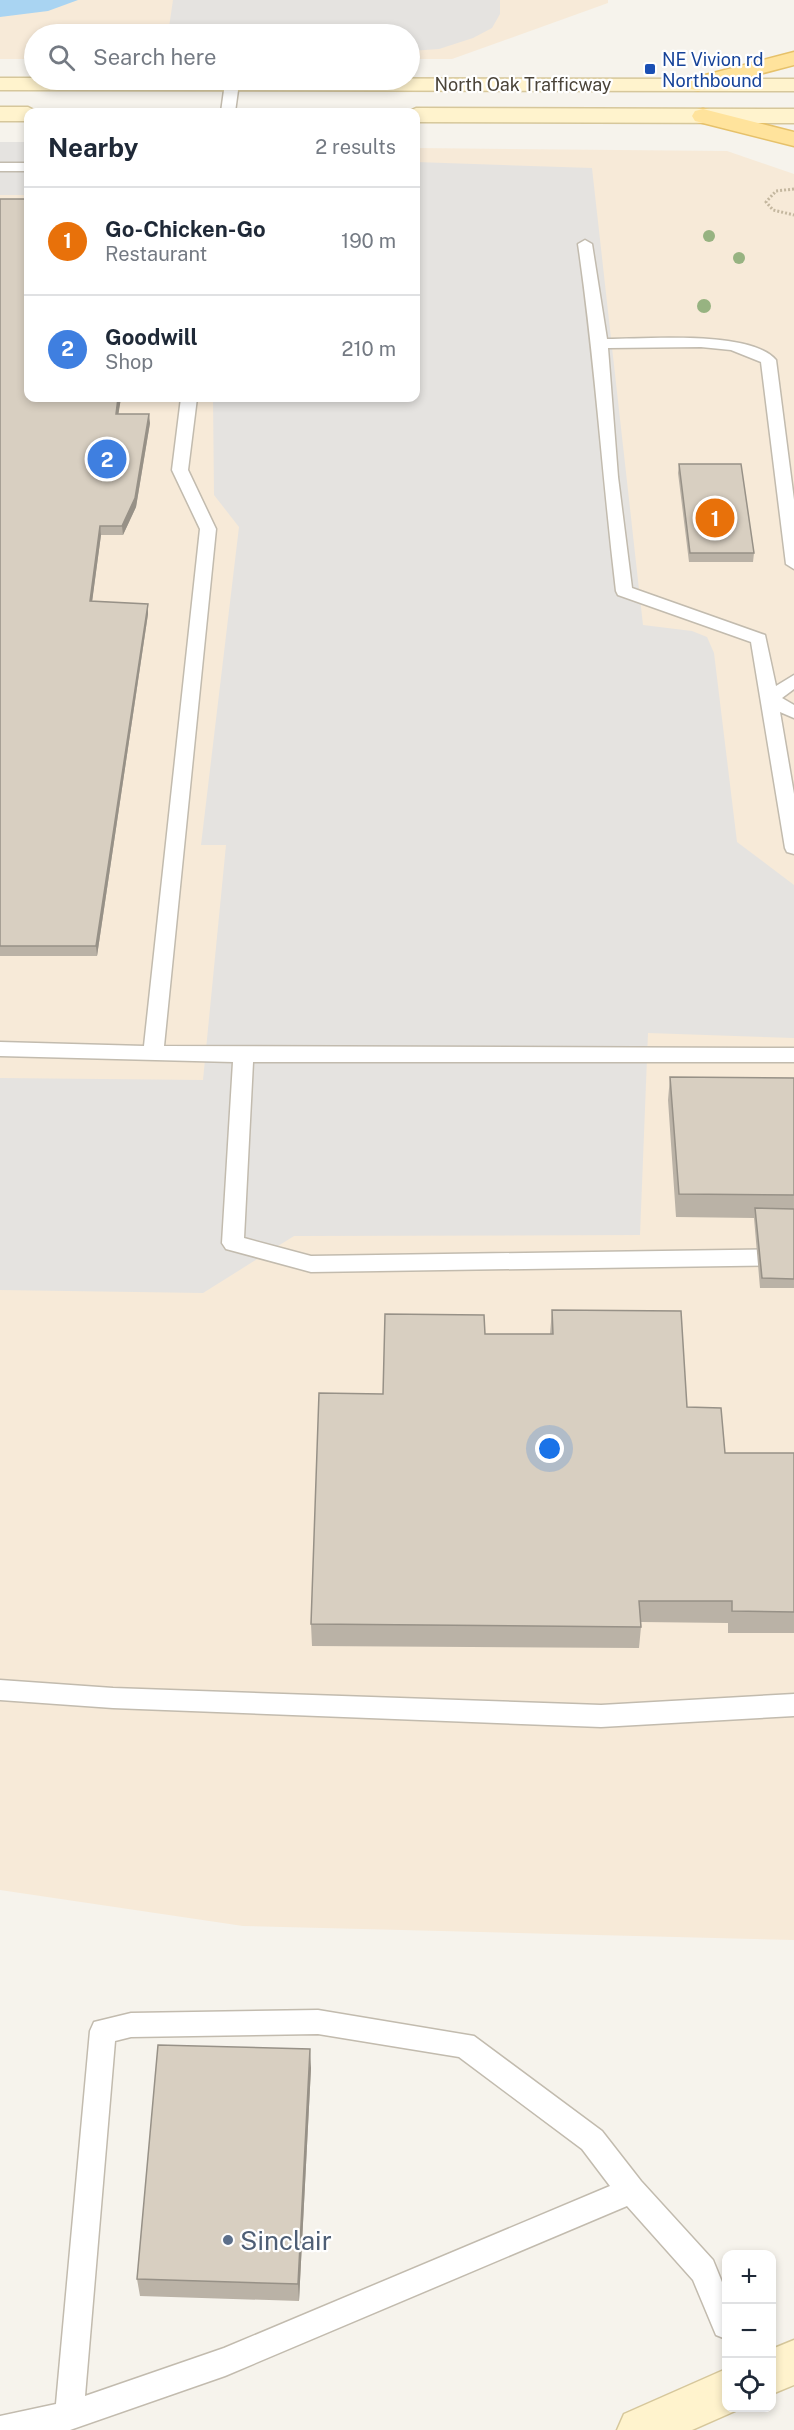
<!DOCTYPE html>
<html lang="en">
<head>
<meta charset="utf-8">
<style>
  body { margin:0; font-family:"Public Sans",sans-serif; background:#f6f6f7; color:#1f2937 }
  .controls { position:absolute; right:18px; bottom:18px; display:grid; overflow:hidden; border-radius:12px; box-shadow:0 3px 9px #0003 }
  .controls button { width:54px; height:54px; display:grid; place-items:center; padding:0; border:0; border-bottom:2px solid #e0e1e3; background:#fff; color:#1f2937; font:30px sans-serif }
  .you { position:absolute; left:550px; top:1449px; width:21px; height:21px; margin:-15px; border:4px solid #fff; border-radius:50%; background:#1a73e8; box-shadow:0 0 0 9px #1a73e833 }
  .badge { display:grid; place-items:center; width:39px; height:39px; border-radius:50%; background:#fc3f1d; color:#fff; font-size:20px; font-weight:700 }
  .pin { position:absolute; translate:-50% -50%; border:3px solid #fff; box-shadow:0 2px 6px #0006 }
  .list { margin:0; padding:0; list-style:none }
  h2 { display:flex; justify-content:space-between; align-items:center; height:78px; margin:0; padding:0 24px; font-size:26px }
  h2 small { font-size:20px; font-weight:400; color:#747a83 }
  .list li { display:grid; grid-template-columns:39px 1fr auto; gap:18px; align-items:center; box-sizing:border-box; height:108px; padding:0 24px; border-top:2px solid #e0e1e3 }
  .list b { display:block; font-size:22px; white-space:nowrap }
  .list p { margin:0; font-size:20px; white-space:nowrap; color:#747a83 }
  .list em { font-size:20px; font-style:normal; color:#747a83 }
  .icon { flex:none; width:33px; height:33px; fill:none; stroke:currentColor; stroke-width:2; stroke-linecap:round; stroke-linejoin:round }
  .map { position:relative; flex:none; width:794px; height:2430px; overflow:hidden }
  .search { position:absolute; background:#fff; box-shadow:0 3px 9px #0003; left:24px; top:24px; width:396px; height:66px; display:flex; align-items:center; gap:15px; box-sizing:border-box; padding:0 21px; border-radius:33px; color:#747a83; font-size:22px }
  .panel { position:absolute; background:#fff; box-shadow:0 3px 9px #0003; left:24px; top:108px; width:396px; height:294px; border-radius:12px }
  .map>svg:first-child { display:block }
  .commercial { fill:#f7ead8 }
  .parking { fill:#e5e3e0 }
  .water { fill:#a9d4f2 }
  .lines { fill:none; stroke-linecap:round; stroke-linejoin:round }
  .lane-casing { stroke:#c2bbae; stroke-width:3 }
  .secondary-casing { stroke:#d6c79b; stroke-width:3 }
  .primary-casing { stroke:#e6c16a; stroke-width:3 }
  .path { stroke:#c4b79f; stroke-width:3; stroke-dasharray:2 2; stroke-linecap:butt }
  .lane { fill:#fff; fill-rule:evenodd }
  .secondary { fill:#fff3cd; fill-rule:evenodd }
  .primary { fill:#ffe39c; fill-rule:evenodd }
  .tree { fill:#97b381 }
  .wall { fill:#bab2a6 }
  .shaded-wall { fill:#979187 }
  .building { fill:#d8cfc1; stroke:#979187; stroke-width:1.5 }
  .transit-dot { fill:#1a4fb4; stroke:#fff; stroke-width:2 }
  .service-dot { fill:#5c6f8a; stroke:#fff; stroke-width:2 }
  .labels { text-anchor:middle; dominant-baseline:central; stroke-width:4.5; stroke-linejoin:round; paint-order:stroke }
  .far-transit-label { font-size:18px; fill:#164399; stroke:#fff; text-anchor:start }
  .far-street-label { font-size:18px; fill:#4b4439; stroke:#fff }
  .near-service-label { font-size:26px; fill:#4e5e75; stroke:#fff; text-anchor:start }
</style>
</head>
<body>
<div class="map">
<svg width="794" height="2430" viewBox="0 0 794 2430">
  <rect width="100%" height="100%" fill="#f6f3ec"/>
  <path class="commercial" d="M 0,0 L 608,0 L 608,3 L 452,59 L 410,59 L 410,34 L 34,34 L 34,59 L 0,59 Z
    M 0,144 L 28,144 L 28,398 L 416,398 L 416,148 L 727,151 L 794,174 L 794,1940 L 243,1926 L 0,1890 Z"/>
  <path class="parking" d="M 173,0 L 500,0 L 500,14 L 492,28 L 473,38 L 439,49 L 410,51 L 410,34 L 168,34 Z
    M 0,142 L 28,142 L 28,195 L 0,195 Z
    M 416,162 L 592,168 L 643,625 L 692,631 L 707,637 L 714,653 L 737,842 L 794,885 L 794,1038 L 648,1033 L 640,1235 L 294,1236 L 203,1293 L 0,1290 L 0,1078 L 203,1080 L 226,845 L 201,845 L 239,527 L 214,495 L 213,398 L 416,398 Z"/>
  <path class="water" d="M 0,0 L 78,0 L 48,11 L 0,17 Z"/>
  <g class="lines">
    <defs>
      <path id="lane" d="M 230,80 L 239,83 L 235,112 L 221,112 L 225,83 Z
        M 0,163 L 28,163 L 28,171 L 0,171 Z
        M 585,240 L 592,244 L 607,339 C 644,339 751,330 776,360 L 794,500 L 794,569 L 786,564 L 761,362 L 731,350 L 701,347 L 608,348 L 618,477 L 632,588 L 765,635 L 776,686 L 794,675 L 794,689 L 782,698 L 794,705 L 794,718 L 780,712 L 794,794 L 794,854 L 787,852 L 785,848 L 751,642 L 618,595 L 616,591 C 602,475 595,359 578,244 Z
        M 181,398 L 197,398 L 188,470 L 216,529 L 164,1046 L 794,1048 L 794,1062 L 253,1062 L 244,1238 L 311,1256 L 794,1249 L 794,1265 L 311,1272 L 226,1249 L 222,1243 L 233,1062 L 0,1056 L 0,1042 L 144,1046 L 200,529 L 172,470 Z
        M 0,1680 L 113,1688 L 601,1705 L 794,1694 L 794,1716 L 601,1727 L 113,1708 L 0,1700 Z
        M 318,2010 L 474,2036 L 602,2131 L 641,2181 L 713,2260 L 726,2292 L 726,2339 L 716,2335 L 693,2280 L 627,2206 L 225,2376 L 70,2430 L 0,2430 L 0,2416 L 56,2404 L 90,2031 L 94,2022 L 131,2013 ZM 318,2034 L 459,2057 L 582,2149 L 610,2186 L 224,2348 L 85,2396 L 115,2041 L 131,2037 Z"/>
      <path id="secondary" d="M 0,78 L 794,79 L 794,91 L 0,90 Z
        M 0,107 L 28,107 L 38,112 L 28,112 L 28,121 L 0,121 Z
        M 416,108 L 794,109 L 794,123 L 416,122 L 416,112 L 407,112 Z
        M 794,2340 L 794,2385 L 772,2394 L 772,2349 Z
        M 726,2369 L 726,2408 L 742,2408 L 692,2430 L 617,2430 L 624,2414 Z"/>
      <path id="primary" d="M 794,52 L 794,65 L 698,90 L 690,89 L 687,84 L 690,79 Z
        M 703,109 L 794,132 L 794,146 L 695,121 L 692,116 L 695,111 Z"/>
    </defs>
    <use href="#lane" class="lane-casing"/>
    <use href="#secondary" class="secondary-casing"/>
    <use href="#primary" class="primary-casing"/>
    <path class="path" d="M 794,189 L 776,191 L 766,202 L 773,210 L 794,215"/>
    <use href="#lane" class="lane"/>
    <use href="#secondary" class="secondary"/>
    <use href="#primary" class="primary"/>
  </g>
  <g class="tree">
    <circle cx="709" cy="236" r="6"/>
    <circle cx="739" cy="258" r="6"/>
    <circle cx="704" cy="306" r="7"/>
  </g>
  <path class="wall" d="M 0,199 L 28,398 L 121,398 L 118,414 L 150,423 L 136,507 L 123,535 L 101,535 L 92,601 L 148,604 L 148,614 L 97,956 L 0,956 Z
    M 679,464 L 754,553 L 753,562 L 689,562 L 678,473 Z
    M 670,1077 L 794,1078 L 794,1288 L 760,1288 L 754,1218 L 676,1217 L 668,1100 Z
    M 552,1310 L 687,1407 L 725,1453 L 794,1453 L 794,1633 L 728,1633 L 728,1623 L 641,1622 L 641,1627 L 639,1648 L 312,1646 L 311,1624 L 383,1394 L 485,1334 L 550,1334 Z
    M 311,2068 L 299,2301 L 140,2296 L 137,2279 Z"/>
  <path class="shaded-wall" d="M 118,398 L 121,398 L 117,423 L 116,414 Z
    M 149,414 L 150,423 L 136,507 L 123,535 L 122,526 Z
    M 100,526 L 101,535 L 91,610 L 90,601 Z
    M 148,604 L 148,614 L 97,956 L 96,946 Z
    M 310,2049 L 311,2068 L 299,2301 L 298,2284 Z"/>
  <path class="building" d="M 0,199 L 28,199 L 28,398 L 118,398 L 116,414 L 149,414 L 135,498 L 122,526 L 100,526 L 90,601 L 148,604 L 96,946 L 0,946 Z
    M 679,464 L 741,464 L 754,553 L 690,553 Z
    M 670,1077 L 794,1078 L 794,1195 L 679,1194 Z
    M 755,1208 L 794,1209 L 794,1279 L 762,1278 Z
    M 552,1310 L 681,1311 L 687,1407 L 721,1408 L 725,1453 L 794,1453 L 794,1612 L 732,1611 L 732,1601 L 639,1601 L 641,1627 L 311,1624 L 319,1393 L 383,1394 L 385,1314 L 484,1315 L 485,1334 L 553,1334 Z
    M 158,2045 L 310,2049 L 298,2284 L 137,2279 Z"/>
  <rect class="transit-dot" x="644" y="63" width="12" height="12" rx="3"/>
  <circle class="service-dot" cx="228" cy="2240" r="6"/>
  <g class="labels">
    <g class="far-transit-label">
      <text x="662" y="59">NE Vivion rd<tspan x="662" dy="21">Northbound</tspan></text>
    </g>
    <g class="far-street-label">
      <text x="523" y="84">North Oak Trafficway</text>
    </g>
    <g class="near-service-label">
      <text x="240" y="2240">Sinclair</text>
    </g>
  </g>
</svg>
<div class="controls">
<button>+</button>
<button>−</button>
<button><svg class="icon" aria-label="locate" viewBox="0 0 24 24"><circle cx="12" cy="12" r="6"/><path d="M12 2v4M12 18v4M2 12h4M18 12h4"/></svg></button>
</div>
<div class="you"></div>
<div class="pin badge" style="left:715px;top:518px;background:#e8710a">1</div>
<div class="pin badge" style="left:107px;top:459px;background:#3f7fe0">2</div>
<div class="search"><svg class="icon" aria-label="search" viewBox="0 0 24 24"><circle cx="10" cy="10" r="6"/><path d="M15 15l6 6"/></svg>Search here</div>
<section class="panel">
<h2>Nearby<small>2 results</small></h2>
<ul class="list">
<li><span class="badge" style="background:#e8710a">1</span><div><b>Go-Chicken-Go</b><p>Restaurant</p></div><em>190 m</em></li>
<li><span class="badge" style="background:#3f7fe0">2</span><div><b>Goodwill</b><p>Shop</p></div><em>210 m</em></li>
</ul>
</section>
</div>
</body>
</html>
